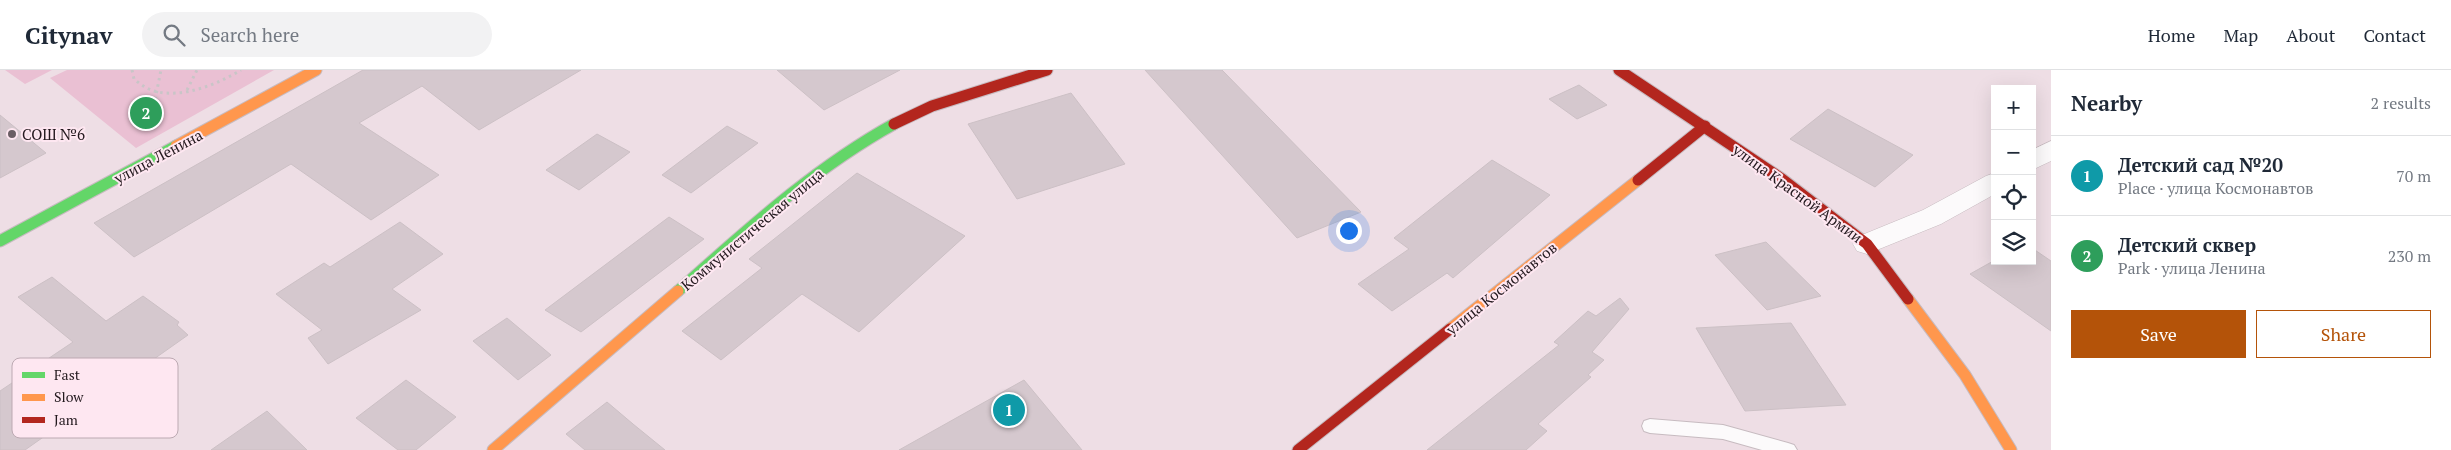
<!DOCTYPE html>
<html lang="en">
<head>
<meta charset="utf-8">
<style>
  body { margin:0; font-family:"PT Serif",serif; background:#f2f2f3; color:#1f2937 }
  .controls { position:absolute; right:15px; top:15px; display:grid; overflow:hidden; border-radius:0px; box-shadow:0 5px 20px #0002 }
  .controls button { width:45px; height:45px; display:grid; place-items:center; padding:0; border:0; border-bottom:1px solid #e0e1e3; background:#fff; color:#1f2937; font:25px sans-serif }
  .you { position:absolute; left:1348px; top:160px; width:18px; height:18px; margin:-12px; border:4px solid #fff; border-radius:50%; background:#1a73e8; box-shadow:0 0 0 8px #1a73e833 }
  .badge { display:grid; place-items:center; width:32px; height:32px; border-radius:50%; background:#b45309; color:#fff; font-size:16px; font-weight:700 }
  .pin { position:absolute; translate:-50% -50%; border:2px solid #fff; box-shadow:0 1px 5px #0006 }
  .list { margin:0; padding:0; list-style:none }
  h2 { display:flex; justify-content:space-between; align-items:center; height:65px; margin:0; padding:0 20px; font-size:21px }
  h2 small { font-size:16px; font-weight:400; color:#747a83 }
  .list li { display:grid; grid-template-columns:32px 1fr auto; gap:15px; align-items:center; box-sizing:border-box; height:80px; padding:0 20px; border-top:1px solid #e0e1e3 }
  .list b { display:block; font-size:19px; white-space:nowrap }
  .list p { margin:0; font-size:16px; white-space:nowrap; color:#747a83 }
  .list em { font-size:16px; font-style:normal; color:#747a83 }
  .actions { display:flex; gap:10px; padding:15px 20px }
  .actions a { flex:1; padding:11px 0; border:1px solid #b45309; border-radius:0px; text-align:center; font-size:18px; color:#b45309 }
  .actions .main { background:#b45309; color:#fff }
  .icon { flex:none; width:28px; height:28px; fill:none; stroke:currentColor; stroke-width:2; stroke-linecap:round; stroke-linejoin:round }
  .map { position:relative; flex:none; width:2051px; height:380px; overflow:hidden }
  header { display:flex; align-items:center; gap:30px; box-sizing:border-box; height:70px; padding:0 25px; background:#fff; border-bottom:1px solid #e0e1e3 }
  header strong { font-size:24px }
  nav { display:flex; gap:28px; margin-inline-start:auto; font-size:18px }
  .search { width:350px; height:45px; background:#f2f2f3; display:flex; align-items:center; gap:12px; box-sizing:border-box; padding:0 18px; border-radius:28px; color:#747a83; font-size:19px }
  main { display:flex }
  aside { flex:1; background:#fff }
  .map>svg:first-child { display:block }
  .green { fill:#eac0d3 }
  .building { fill:#d5c8ce; stroke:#ccc0c5 }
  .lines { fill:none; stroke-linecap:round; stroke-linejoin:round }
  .lane-casing { stroke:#c7bbc0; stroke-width:2 }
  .street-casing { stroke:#c7bbc0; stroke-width:1 }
  .fast-casing { stroke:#c7bbc0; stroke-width:13 }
  .slow-casing { stroke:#c7bbc0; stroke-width:13 }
  .jam-casing { stroke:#c7bbc0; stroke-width:13 }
  .path { stroke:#c9c5c7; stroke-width:3; stroke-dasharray:2.5 4; stroke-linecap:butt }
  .lane { fill:#fcfafb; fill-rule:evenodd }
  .street { fill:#fcfafb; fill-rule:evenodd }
  .fast { stroke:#63d668; stroke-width:11 }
  .slow { stroke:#ff974d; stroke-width:11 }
  .jam { stroke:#b3261e; stroke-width:11 }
  .poi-dot { fill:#6a5e64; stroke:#fee7f1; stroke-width:2 }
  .labels { text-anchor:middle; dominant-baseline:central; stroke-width:4; stroke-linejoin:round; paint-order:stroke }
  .poi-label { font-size:15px; fill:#23191e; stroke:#fee7f1; text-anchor:start }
  .street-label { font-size:15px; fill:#23191e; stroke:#fee7f1 }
  .key { fill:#fee7f1; stroke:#bca9b2; stroke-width:1 }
  .key-label { font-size:14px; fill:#23191e }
</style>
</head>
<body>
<header>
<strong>Citynav</strong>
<div class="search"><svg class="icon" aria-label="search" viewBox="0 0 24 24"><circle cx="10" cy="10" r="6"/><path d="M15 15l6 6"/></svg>Search here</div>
<nav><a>Home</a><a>Map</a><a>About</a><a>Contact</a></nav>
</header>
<main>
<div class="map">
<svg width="2051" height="380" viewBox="0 0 2051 380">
  <rect width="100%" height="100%" fill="#eedee5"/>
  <path class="green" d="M 5,0 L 52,0 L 25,14 Z
    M 67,0 L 274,0 L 136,78 L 50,8 Z"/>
  <path class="building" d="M 363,0 L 581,0 L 479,60 L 422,16 L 359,53 L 439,105 L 371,150 L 291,94 L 134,187 L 94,153 Z
    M 777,0 L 900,0 L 824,40 Z
    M 1145,0 L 1222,0 L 1361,142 L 1297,168 Z
    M 1579,15 L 1607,35 L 1577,49 L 1549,29 Z
    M 1071,23 L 1125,94 L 1017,129 L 968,54 Z
    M 1828,39 L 1913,85 L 1875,117 L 1790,69 Z
    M 0,45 L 46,83 L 0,108 Z
    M 727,56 L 758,73 L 691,123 L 662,105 Z
    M 597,64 L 630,82 L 579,120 L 546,100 Z
    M 1492,90 L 1550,125 L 1453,208 L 1447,203 L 1392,241 L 1358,214 L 1409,179 L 1394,168 Z
    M 857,103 L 965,166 L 859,262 L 802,224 L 721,290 L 682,261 L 762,198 L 749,189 Z
    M 669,147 L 704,169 L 581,262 L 545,240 Z
    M 400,152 L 443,184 L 392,219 L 421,240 L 328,294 L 308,268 L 322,260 L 276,224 L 324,193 L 330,197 Z
    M 1766,172 L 1821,226 L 1767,240 L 1715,185 Z
    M 2032,178 L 2051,191 L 2051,261 L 1970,204 L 1995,190 L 2032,191 Z
    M 52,207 L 106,251 L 143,226 L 179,252 L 177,255 L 188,265 L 25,380 L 0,380 L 0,321 L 73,272 L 18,227 Z
    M 1620,228 L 1629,239 L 1592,282 L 1604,290 L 1588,305 L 1591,307 L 1538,354 L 1547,361 L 1526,380 L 1427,380 L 1559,275 L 1554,272 L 1588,241 L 1596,246 Z
    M 507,248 L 551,285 L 518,310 L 473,271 Z
    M 1791,253 L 1846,335 L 1745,341 L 1696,258 Z
    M 406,310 L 456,347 L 416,380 L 398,380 L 356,348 Z
    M 1024,310 L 1082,380 L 899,380 Z
    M 607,332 L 633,354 L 665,380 L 585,380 L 566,364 Z
    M 267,341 L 307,380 L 211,380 Z"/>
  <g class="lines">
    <defs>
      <path id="lane" d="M 1650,349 L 1723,355 L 1788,373 L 1794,375 L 1797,380 L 1762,380 L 1723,369 L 1650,363 L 1644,361 L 1642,356 L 1644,351 Z"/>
      <path id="street" d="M 2051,71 L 2051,91 L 2032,100 L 2032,80 Z
        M 1995,103 L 1995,124 L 1941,154 L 1867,184 L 1857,181 L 1853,174 L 1857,167 L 1923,140 L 1986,106 Z"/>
      <path id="fast" d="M 0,171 L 176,76
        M 678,221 C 747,160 813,99 894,54"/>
      <path id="slow" d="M 176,76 L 316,0
        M 1908,229 L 1965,305 L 2011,380
        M 1450,259 L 1638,110
        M 493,380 L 678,221"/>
      <path id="jam" d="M 1619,0 L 1782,109 L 1867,174 L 1908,229
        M 894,54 L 932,36 L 1047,0
        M 1638,110 L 1705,56
        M 1298,380 L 1450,259"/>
    </defs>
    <use href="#lane" class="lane-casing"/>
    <use href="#street" class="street-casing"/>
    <use href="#fast" class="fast-casing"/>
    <use href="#slow" class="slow-casing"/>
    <use href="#jam" class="jam-casing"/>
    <path class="path" d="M 132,0 L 134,9 C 140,14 147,19 154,21 C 182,29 218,14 241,0
      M 187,20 L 197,0
      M 150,55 L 161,0"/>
    <use href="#lane" class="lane"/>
    <use href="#street" class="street"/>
    <use href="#fast" class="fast"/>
    <use href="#slow" class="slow"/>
    <use href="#jam" class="jam"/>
  </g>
  <circle class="poi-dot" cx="12" cy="64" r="5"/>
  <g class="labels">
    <g class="poi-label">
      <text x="22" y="64">СОШ №6</text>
    </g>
    <g class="street-label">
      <text transform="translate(158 86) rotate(-28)">улица Ленина</text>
      <text transform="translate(1798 123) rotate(36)">улица Красной Армии</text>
      <text transform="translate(752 159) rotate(-40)">Коммунистическая улица</text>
      <text transform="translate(1501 218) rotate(-39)">улица Космонавтов</text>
    </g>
  </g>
  <rect x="12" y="288" width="166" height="80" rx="8" class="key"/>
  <rect x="22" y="302" width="23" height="6" fill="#63d668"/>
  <rect x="22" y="324" width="23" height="7" fill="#ff974d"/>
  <rect x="22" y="347" width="23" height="6" fill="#b3261e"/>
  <g class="key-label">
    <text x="54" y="310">Fast</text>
    <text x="54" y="332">Slow</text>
    <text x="54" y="355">Jam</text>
  </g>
</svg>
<div class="controls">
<button>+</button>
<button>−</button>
<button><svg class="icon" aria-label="locate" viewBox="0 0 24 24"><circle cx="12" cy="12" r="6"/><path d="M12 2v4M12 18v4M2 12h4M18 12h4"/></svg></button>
<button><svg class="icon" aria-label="layers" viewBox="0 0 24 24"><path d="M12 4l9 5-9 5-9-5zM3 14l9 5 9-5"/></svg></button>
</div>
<div class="you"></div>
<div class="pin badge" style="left:1009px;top:340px;background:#0f9aa8">1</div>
<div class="pin badge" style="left:146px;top:43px;background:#2e9e5b">2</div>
</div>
<aside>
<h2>Nearby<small>2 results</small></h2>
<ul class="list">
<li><span class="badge" style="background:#0f9aa8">1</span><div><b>Детский сад №20</b><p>Place · улица Космонавтов</p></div><em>70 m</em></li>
<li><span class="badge" style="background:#2e9e5b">2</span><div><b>Детский сквер</b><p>Park · улица Ленина</p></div><em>230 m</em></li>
</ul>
<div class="actions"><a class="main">Save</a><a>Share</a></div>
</aside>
</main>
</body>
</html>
